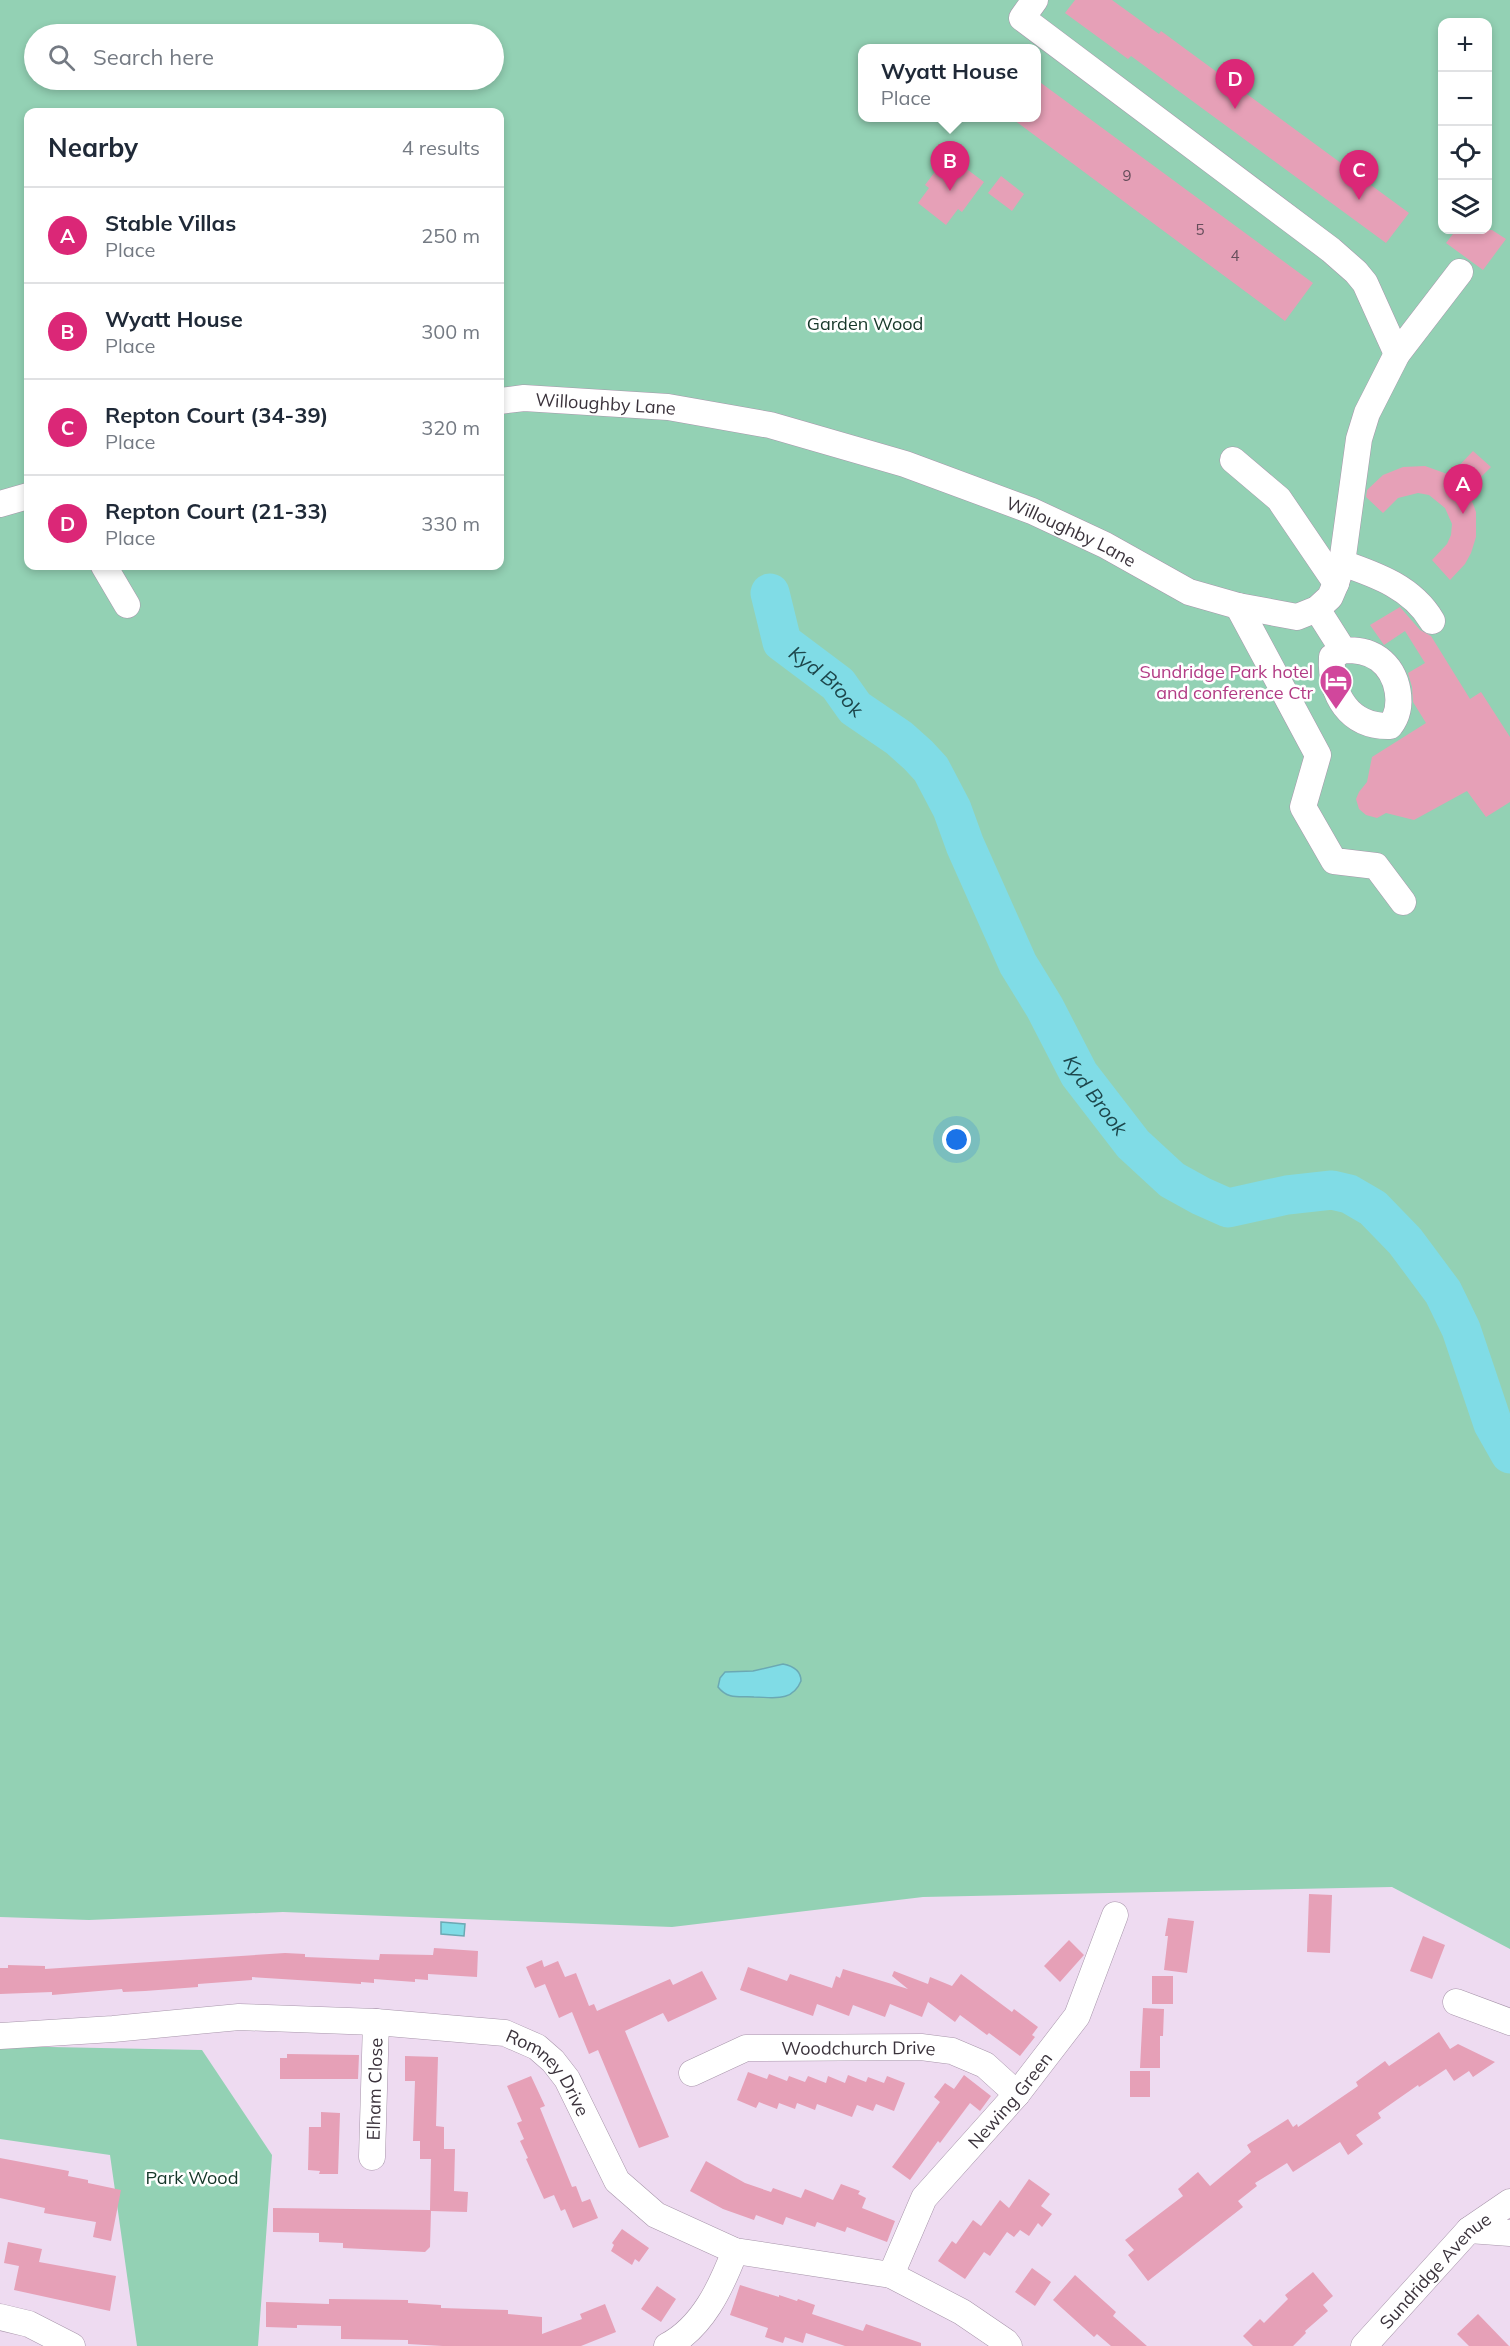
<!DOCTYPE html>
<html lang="en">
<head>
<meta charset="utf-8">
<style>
  body { margin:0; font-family:Mulish,sans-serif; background:#f2f2f3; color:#1f2937 }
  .controls { position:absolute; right:18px; top:18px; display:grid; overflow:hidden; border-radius:12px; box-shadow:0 3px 9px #0003 }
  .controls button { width:54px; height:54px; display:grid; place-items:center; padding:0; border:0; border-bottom:2px solid #e0e1e3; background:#fff; color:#1f2937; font:30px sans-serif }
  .you { position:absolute; left:957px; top:1140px; width:21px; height:21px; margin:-15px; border:4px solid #fff; border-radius:50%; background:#1a73e8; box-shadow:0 0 0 9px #1a73e833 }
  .badge { display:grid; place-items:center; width:39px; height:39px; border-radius:50%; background:#db2777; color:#fff; font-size:20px; font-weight:700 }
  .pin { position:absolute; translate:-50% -50px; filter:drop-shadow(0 2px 3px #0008) }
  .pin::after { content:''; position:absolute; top:32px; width:21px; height:18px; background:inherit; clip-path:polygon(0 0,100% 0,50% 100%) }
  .popup { position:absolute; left:858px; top:44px; width:183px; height:78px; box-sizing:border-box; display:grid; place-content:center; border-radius:12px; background:#fff; filter:drop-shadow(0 2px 4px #0005); font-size:20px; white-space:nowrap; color:#747a83 }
  .popup b { font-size:22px; color:#1f2937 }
  .popup::after { content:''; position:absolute; left:50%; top:100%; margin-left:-12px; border:12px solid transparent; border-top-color:#fff }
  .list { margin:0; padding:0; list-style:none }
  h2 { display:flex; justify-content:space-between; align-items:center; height:78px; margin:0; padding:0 24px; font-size:26px }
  h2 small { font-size:20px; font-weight:400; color:#747a83 }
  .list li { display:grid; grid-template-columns:39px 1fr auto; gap:18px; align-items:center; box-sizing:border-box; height:96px; padding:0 24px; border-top:2px solid #e0e1e3 }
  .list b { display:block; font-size:22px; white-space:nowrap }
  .list p { margin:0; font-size:20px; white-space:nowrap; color:#747a83 }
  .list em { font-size:20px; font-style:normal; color:#747a83 }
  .icon { flex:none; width:33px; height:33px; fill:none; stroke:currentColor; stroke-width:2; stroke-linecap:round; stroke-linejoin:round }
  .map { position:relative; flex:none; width:1510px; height:2346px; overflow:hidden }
  .search { position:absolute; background:#fff; box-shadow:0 3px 9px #0003; left:24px; top:24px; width:480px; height:66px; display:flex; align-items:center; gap:15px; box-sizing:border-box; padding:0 21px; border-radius:33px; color:#747a83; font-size:22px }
  .panel { position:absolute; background:#fff; box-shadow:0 3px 9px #0003; left:24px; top:108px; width:480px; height:462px; border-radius:12px }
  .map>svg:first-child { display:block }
  .green { fill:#93d1b4; fill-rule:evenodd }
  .water { fill:#80dce6; stroke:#6ba9b3; stroke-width:1.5 }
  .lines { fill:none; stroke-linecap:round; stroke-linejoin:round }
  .river { stroke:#80dce6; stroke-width:39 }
  .building { fill:#e6a0b7 }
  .minor-casing { stroke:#a896ab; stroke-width:27 }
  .minor { stroke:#fff; stroke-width:26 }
  .labels { text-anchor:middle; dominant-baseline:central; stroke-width:5; stroke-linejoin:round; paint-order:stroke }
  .number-label { font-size:15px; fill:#664e5b }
  .park-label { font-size:18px; fill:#163729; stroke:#fff }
  .street-label { font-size:18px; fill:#3b333c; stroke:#fff }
  .hotel-label { font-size:18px; fill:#b23c85; stroke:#fff; text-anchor:end }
  .water-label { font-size:20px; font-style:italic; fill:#1c464b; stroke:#fff }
</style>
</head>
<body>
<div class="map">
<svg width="1510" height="2346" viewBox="0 0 1510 2346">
  <rect width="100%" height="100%" fill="#eedbf1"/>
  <path class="green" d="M 0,0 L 1510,0 L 1510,1949 L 1392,1887 L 923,1897 L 672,1927 L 283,1912 L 89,1920 L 0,1917 ZM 1442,22 L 1488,22 L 1488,230 L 1442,230 ZM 34,34 L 494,34 L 494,80 L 34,80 ZM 863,48 L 1037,48 L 1037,118 L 863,118 ZM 28,112 L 500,112 L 500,566 L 28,566 Z
    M 0,2046 L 202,2050 L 272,2155 L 258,2346 L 137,2346 L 110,2155 L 0,2139 Z"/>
  <path class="water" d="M 783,1664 C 793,1666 801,1670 801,1681 C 792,1703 772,1697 754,1697 C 740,1696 728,1700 718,1687 L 720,1678 L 725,1672 L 753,1671 Z
    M 441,1922 L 465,1924 L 464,1936 L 441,1934 Z"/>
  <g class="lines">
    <path class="river" id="s1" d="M 770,593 L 782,642 L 838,684 L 855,708 L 899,738 L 918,755 L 931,769 L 952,809 L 965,845 L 1018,964 L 1045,1008 L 1079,1074 L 1133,1144 L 1172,1180 L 1201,1196 L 1228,1208 L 1287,1195 L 1332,1190 L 1349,1194 L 1373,1208 L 1405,1241 L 1443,1292 L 1461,1329 L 1493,1424 L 1510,1454"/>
  </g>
  <path class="building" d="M 1075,0 L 1112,0 L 1159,34 L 1161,31 L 1409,213 L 1386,243 L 1131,56 L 1128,59 L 1065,13 Z
    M 1037,80 L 1313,283 L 1285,321 L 1010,117 L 1037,117 Z
    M 952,158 L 984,182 L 962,212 L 958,209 L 946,225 L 918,203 L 929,188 L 925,185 L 937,169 L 941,172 Z
    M 1001,176 L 1024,194 L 1012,211 L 988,193 Z
    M 1456,230 L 1492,230 L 1506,239 L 1483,270 L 1446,243 Z
    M 1473,451 L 1491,467 L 1468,490 L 1476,512 L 1476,537 L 1471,553 L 1465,564 L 1450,580 L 1432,560 L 1447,544 L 1451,535 L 1452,524 L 1445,508 L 1429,495 L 1418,493 L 1398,498 L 1383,513 L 1366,497 L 1367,490 L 1383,475 L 1403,467 L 1425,466 L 1450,475 Z
    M 1400,607 L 1420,630 L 1431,636 L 1470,699 L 1481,692 L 1510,737 L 1510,802 L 1486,817 L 1467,791 L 1414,820 L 1386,813 L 1377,818 L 1366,815 L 1359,809 L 1356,799 L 1359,792 L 1367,782 L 1372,757 L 1426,723 L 1413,702 L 1412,687 L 1408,673 L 1425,663 L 1405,631 L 1384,645 L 1370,625 Z
    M 1309,1894 L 1332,1895 L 1330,1953 L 1307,1952 Z
    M 1168,1918 L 1194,1921 L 1187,1973 L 1164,1970 L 1168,1936 L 1165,1936 Z
    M 1423,1936 L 1445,1945 L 1432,1979 L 1410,1971 Z
    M 1069,1940 L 1084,1955 L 1060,1982 L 1044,1966 Z
    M 434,1948 L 478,1951 L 477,1977 L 428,1974 L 428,1980 L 415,1979 L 415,1982 L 374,1979 L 374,1983 L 361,1982 L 361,1984 L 252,1977 L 252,1980 L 198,1984 L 198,1987 L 145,1991 L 123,1992 L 122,1989 L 52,1995 L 52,1992 L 0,1994 L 0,1968 L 8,1968 L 8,1965 L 45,1966 L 45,1969 L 285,1953 L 305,1954 L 305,1957 L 379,1960 L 380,1954 L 433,1955 Z
    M 542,1960 L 544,1967 L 558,1961 L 565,1977 L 576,1973 L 589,2006 L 594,2004 L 597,2011 L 670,1979 L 673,1985 L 702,1971 L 717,1999 L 668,2022 L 663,2013 L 625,2031 L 669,2137 L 639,2148 L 598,2050 L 589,2054 L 572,2012 L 559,2018 L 545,1984 L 535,1988 L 526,1967 Z
    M 748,1967 L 787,1981 L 790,1974 L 832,1988 L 836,1976 L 840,1978 L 843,1969 L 908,1989 L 892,1976 L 894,1971 L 928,1984 L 930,1977 L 952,1986 L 961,1974 L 1012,2012 L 1014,2009 L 1038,2027 L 1032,2035 L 1035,2037 L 1020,2056 L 989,2033 L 987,2035 L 960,2015 L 955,2022 L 928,2002 L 922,2017 L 890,2004 L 885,2017 L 853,2005 L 849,2016 L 817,2004 L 813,2016 L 740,1990 Z
    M 1152,1976 L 1173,1976 L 1173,2004 L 1152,2004 Z
    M 1143,2008 L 1164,2009 L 1163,2036 L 1160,2036 L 1160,2068 L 1140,2068 Z
    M 1439,2032 L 1450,2049 L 1458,2044 L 1495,2062 L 1473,2077 L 1469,2071 L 1454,2081 L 1446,2069 L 1419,2087 L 1418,2085 L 1378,2113 L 1381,2118 L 1356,2135 L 1363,2144 L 1348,2155 L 1340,2142 L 1293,2172 L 1287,2163 L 1255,2183 L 1257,2186 L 1238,2201 L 1243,2207 L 1148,2281 L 1128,2255 L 1134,2250 L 1125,2240 L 1183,2196 L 1178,2189 L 1198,2172 L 1210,2186 L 1251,2152 L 1247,2145 L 1288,2119 L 1293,2127 L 1297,2124 L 1298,2127 L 1358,2086 L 1356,2082 L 1385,2061 L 1389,2066 Z
    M 287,2054 L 359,2055 L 358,2079 L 280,2079 L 280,2058 L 287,2058 Z
    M 405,2056 L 438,2057 L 436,2126 L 444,2127 L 444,2149 L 455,2149 L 454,2191 L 468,2192 L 467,2212 L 431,2211 L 430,2247 L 425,2252 L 343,2248 L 343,2243 L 319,2242 L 319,2233 L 273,2232 L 273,2208 L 430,2210 L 431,2159 L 420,2159 L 420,2141 L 413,2141 L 415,2081 L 405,2081 Z
    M 1130,2071 L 1150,2071 L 1150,2097 L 1130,2097 Z
    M 748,2072 L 767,2079 L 769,2074 L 787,2081 L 789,2076 L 805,2082 L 808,2076 L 826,2083 L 828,2076 L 845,2083 L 848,2075 L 866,2082 L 868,2077 L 884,2083 L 887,2076 L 905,2083 L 894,2111 L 876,2104 L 873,2111 L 857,2105 L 852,2117 L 817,2104 L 815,2110 L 797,2103 L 795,2109 L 779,2103 L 777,2109 L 759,2102 L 756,2108 L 737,2100 Z
    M 964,2075 L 991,2096 L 980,2111 L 970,2103 L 940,2143 L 938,2141 L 910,2180 L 892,2167 L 940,2102 L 934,2097 L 945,2083 L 954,2089 Z
    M 531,2076 L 545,2106 L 540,2108 L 572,2187 L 576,2186 L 582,2202 L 590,2199 L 598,2218 L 573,2228 L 565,2209 L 561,2211 L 554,2195 L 544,2199 L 526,2159 L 528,2158 L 520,2141 L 524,2139 L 517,2123 L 522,2121 L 507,2086 Z
    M 321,2112 L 340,2113 L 338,2174 L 319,2174 L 320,2171 L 308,2170 L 309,2127 L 321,2127 Z
    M 0,2158 L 69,2171 L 68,2176 L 88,2180 L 88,2183 L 121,2190 L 111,2241 L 93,2237 L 96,2222 L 44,2213 L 45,2208 L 0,2198 Z
    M 706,2161 L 745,2183 L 771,2192 L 773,2188 L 801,2198 L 805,2189 L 833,2200 L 841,2184 L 860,2191 L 858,2194 L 866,2198 L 862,2208 L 895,2221 L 887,2242 L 847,2227 L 845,2232 L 817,2222 L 815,2227 L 786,2217 L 783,2225 L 756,2215 L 754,2220 L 723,2209 L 690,2191 Z
    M 1029,2179 L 1050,2194 L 1041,2206 L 1052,2214 L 1042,2227 L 1038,2223 L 1029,2236 L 1020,2230 L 1014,2237 L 1007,2232 L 990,2256 L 984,2252 L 965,2279 L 938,2261 L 952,2241 L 956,2244 L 973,2220 L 981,2226 L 1000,2200 L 1009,2208 Z
    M 622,2229 L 649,2248 L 639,2262 L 635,2259 L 632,2265 L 611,2251 L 614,2245 L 612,2243 Z
    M 8,2242 L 42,2249 L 39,2262 L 116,2276 L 110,2311 L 14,2290 L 19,2266 L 4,2263 Z
    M 1032,2268 L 1051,2282 L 1035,2306 L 1015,2292 Z
    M 1313,2272 L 1333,2296 L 1323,2305 L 1328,2311 L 1305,2331 L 1306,2333 L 1293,2346 L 1253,2346 L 1243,2336 L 1260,2319 L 1264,2323 L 1288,2299 L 1285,2295 Z
    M 1075,2275 L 1116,2312 L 1113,2316 L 1147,2346 L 1111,2346 L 1097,2334 L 1094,2337 L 1053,2300 Z
    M 740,2285 L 779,2297 L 779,2295 L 797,2301 L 798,2299 L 815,2305 L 812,2314 L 863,2331 L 866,2324 L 921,2343 L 921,2346 L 845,2346 L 806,2333 L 803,2343 L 785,2337 L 783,2343 L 765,2337 L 768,2328 L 730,2315 Z
    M 657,2286 L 676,2299 L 661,2322 L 641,2309 Z
    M 329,2299 L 408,2300 L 408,2303 L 441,2305 L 441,2308 L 508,2310 L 508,2314 L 542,2317 L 542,2334 L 582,2319 L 580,2314 L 605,2304 L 616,2332 L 581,2346 L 443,2346 L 408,2344 L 408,2340 L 341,2339 L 341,2326 L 297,2325 L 297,2328 L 266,2327 L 266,2302 L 329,2304 Z
    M 1478,2314 L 1509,2346 L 1469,2346 L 1457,2334 Z"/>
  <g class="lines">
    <defs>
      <g id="minor">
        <path d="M 1035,0 L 1022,18 L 1331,250 L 1356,272 L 1365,283 L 1397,354"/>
        <path id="s2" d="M 500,401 L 524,398 L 668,407 L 770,425 L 905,464 L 1032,511 L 1105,545 L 1189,592 L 1238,606 L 1297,617 L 1317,609 L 1330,597 L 1336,583 L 1342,563 L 1359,439 L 1367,413 L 1397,354 L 1460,272"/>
        <path d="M 1233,460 L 1279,499 L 1336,583"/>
        <path d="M 0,504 L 28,496"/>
        <path d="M 1342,563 C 1377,575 1413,588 1432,621"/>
        <path d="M 104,566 L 127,605"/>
        <path d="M 1238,606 L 1318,755 L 1303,807 L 1334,861 L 1376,866 L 1403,902"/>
        <path d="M 1317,609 L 1343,650 C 1356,650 1368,651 1379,659 C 1399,674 1405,707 1390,726 C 1349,727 1330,695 1332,657 L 1343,650"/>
        <path d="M 1456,2002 L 1510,2022"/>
        <path id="s3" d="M 0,2036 L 113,2029 L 239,2017 L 376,2022 L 505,2033 L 537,2047 L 553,2061 L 567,2079 L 617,2181 L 656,2215 L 735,2251 L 891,2275 L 962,2312 L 1006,2342 L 1009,2346"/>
        <path id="s4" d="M 692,2073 L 746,2048 L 921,2047 L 952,2051 L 985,2065 L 1017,2094"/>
        <path id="s5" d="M 372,2157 L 376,2022"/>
        <path d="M 1469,2230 L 1510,2233"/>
        <path id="s6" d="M 891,2275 L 924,2198 L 1017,2094 L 1077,2016 L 1115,1915"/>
        <path d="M 0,2317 L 29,2324 L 72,2346"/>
        <path d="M 667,2346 C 703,2327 721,2287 735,2251"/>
        <path id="s7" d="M 1364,2346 L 1469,2230 L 1510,2202"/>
      </g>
    </defs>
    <use href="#minor" class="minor-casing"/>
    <use href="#minor" class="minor"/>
  </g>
  <defs>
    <symbol id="hotel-pin" viewBox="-11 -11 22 30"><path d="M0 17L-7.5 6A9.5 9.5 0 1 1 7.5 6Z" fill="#d1479c" stroke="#fff"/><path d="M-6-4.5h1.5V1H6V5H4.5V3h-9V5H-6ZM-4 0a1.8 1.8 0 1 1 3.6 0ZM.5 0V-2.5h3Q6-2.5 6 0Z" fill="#fff"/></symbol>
  </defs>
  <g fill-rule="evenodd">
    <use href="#hotel-pin" x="1317" y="662" width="38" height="52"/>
  </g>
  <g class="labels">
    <g class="number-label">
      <text x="1127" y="175">9</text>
      <text x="1200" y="229">5</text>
      <text x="1235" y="255">4</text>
    </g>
    <g class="park-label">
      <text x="865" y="323">Garden Wood</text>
      <text x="192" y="2177">Park Wood</text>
    </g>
    <g class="street-label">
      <text stroke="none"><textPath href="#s2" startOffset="106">Willoughby Lane</textPath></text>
      <text stroke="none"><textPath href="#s2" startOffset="592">Willoughby Lane</textPath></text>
      <text stroke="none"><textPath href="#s4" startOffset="172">Woodchurch Drive</textPath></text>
      <text stroke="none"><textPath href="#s3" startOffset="567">Romney Drive</textPath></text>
      <text stroke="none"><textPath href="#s5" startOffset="68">Elham Close</textPath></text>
      <text stroke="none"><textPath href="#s6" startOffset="214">Newing Green</textPath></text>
      <text stroke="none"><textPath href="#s7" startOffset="104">Sundridge Avenue</textPath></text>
    </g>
    <g class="hotel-label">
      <text x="1313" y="671">Sundridge Park hotel<tspan x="1313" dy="21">and conference Ctr</tspan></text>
    </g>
    <g class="water-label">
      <text stroke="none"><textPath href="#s1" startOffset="110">Kyd Brook</textPath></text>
      <text stroke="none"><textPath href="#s1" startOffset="614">Kyd Brook</textPath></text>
    </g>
  </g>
</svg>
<div class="controls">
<button>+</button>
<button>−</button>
<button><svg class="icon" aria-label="locate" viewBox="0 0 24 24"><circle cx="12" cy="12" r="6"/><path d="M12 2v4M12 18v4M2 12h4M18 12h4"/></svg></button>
<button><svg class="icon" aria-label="layers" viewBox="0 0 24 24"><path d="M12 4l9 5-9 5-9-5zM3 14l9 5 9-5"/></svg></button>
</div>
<div class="you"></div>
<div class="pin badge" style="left:1463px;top:514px">A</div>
<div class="pin badge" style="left:950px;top:191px">B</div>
<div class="popup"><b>Wyatt House</b>Place</div>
<div class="pin badge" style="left:1359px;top:200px">C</div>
<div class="pin badge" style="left:1235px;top:109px">D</div>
<div class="search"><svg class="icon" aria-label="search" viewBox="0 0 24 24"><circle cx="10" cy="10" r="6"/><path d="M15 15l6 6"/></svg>Search here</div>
<section class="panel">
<h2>Nearby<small>4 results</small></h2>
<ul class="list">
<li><span class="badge">A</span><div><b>Stable Villas</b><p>Place</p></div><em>250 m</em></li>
<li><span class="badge">B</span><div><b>Wyatt House</b><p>Place</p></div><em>300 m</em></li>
<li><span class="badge">C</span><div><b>Repton Court (34-39)</b><p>Place</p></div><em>320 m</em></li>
<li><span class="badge">D</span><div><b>Repton Court (21-33)</b><p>Place</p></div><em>330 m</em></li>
</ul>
</section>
</div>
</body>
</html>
